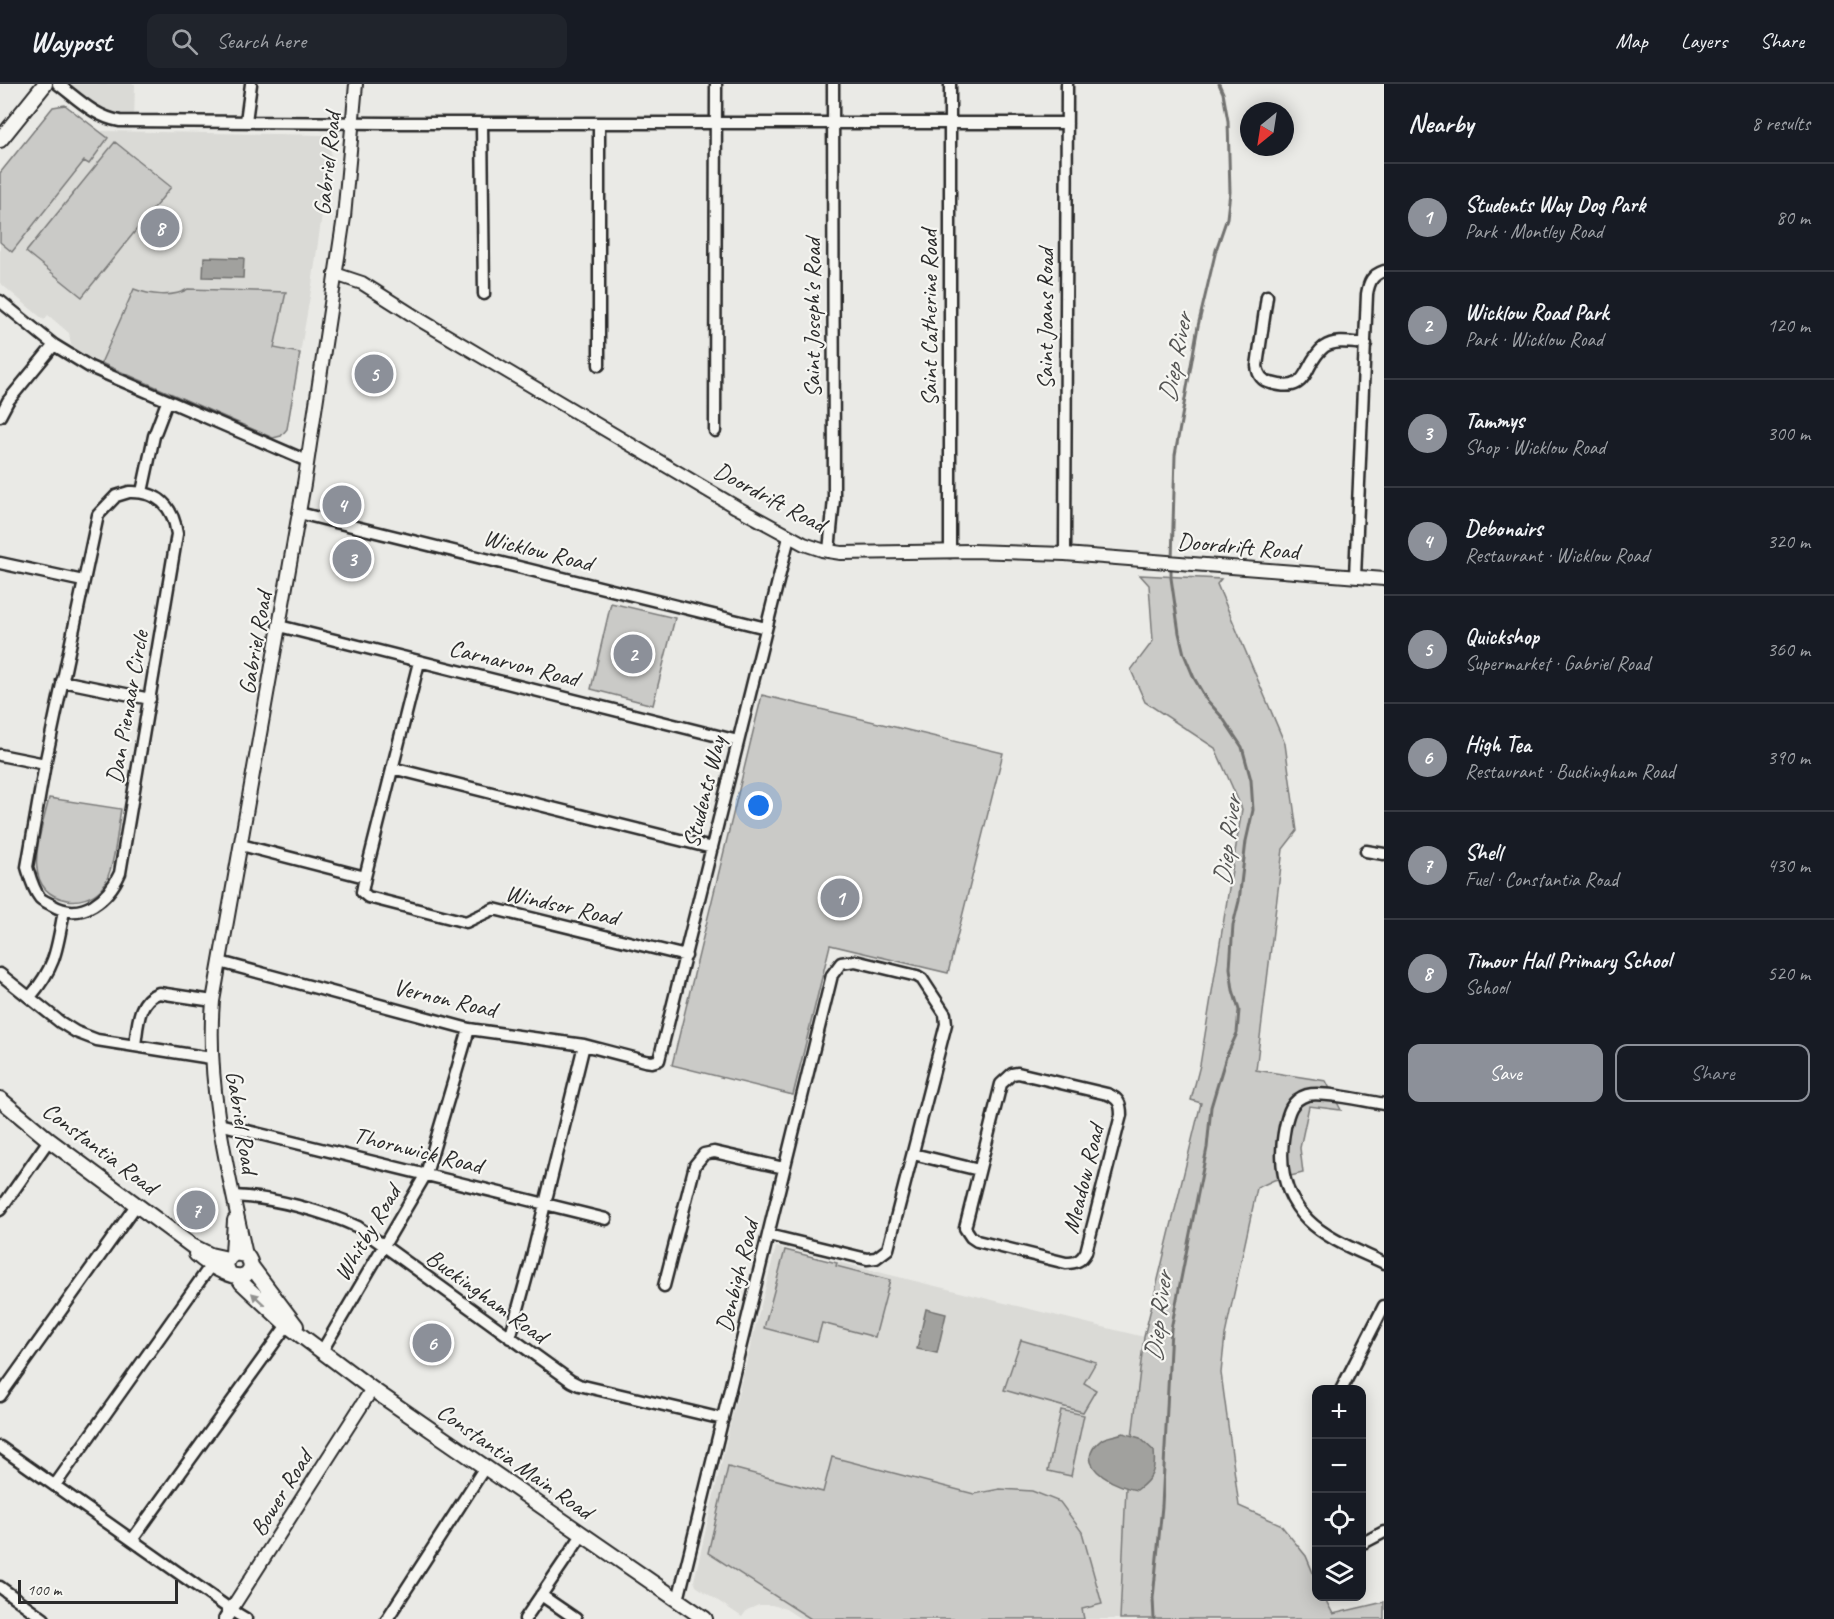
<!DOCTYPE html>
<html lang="en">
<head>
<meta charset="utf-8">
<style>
  body { margin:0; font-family:Caveat,sans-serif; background:#20242c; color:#f1f3f6 }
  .controls { position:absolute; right:18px; bottom:18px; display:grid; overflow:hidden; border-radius:12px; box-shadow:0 3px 15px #0003 }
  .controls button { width:54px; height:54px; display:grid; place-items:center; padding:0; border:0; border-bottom:2px solid #363941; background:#171b24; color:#f1f3f6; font:30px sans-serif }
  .compass { position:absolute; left:1240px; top:18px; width:54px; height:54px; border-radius:50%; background:#171b24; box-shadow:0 3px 15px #0003; rotate:210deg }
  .scale { position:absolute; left:18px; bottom:15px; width:160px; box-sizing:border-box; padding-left:6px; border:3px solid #2b2b2b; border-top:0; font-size:16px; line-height:21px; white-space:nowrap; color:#2b2b2b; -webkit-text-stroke:4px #f6f6f2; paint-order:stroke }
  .you { position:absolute; left:759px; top:722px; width:21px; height:21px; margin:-15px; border:4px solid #fff; border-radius:50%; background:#1a73e8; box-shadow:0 0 0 9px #1a73e833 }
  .badge { display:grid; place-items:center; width:39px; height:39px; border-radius:50%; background:#8c9099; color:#fff; font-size:20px; font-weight:700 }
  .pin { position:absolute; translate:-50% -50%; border:3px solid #fff; box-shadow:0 2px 6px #0006 }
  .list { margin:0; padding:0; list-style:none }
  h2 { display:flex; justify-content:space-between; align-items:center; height:78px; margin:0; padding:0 24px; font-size:26px }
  h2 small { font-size:20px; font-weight:400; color:#9ea1a6 }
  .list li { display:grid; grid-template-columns:39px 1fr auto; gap:18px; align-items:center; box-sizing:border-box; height:108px; padding:0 24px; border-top:2px solid #363941 }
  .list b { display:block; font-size:22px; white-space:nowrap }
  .list p { margin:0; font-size:20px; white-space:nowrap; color:#9ea1a6 }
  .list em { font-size:20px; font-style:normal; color:#9ea1a6 }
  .actions { display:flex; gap:12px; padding:18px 24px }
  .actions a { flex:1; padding:14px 0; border:2px solid #8c9099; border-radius:12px; text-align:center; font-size:21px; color:#8c9099 }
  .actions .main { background:#8c9099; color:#fff }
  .icon { flex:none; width:33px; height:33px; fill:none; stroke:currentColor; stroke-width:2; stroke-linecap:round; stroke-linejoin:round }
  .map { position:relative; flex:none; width:1384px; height:1535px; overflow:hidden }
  header { display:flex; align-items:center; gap:36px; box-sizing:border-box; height:84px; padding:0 30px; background:#171b24; border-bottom:2px solid #363941 }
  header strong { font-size:28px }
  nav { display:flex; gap:33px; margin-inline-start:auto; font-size:21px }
  .search { width:420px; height:54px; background:#20242c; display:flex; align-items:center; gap:15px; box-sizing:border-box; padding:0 21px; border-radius:12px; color:#9ea1a6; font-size:22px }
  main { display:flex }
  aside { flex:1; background:#171b24 }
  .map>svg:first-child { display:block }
  .built { fill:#dadad6 }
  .green { fill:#cacac7; stroke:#7a7a79; stroke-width:1.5 }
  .water { fill:#a1a19e; stroke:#727270; stroke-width:1.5 }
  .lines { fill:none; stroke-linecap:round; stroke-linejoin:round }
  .stream { stroke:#727270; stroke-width:3 }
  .minor-casing { stroke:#2b2b2b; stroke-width:15 }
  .tertiary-casing { stroke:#2b2b2b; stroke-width:16 }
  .secondary-casing { stroke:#2b2b2b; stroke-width:18 }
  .minor { stroke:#f6f6f2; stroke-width:10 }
  .tertiary { stroke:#f6f6f2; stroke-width:12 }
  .secondary { stroke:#f6f6f2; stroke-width:14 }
  .oneway { fill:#90908e }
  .labels { text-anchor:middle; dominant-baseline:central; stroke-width:4.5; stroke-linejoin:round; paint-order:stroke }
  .street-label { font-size:24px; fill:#2b2b2b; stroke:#f6f6f2 }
  .water-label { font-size:26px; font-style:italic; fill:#545453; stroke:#f6f6f2 }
</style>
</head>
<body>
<header>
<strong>Waypost</strong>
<div class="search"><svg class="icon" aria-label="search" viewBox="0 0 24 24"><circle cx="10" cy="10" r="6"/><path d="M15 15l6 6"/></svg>Search here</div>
<nav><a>Map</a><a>Layers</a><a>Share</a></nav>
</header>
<main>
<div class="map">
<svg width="1384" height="1535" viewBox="0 0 1384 1535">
  <rect width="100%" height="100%" fill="#eaeae6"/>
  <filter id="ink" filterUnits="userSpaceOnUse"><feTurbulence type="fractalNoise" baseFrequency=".0167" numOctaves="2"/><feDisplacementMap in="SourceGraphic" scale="12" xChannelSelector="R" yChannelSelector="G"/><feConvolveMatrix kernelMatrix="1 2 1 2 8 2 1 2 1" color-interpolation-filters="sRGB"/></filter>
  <g filter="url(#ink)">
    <path class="built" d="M 58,0 L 135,0 L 134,36 L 120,37 Z
      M 65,21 L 101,48 L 103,47 L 324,51 L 332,60 L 312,201 L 287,344 L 281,352 L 273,354 L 81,270 L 71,261 L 69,249 L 48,231 L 44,236 L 0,199 L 0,89 L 53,23 Z
      M 776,1163 L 1144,1253 L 1126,1404 L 1120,1535 L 801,1535 L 786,1525 L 772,1521 L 759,1521 L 747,1526 L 742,1533 L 696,1502 L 694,1497 L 731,1337 Z"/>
    <path class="green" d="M 65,21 L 108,54 L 89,80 L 84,77 L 12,168 L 0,158 L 0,89 L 53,23 Z
      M 115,58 L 171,103 L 82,213 L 26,168 Z
      M 134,205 C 149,211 173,214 188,205 L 286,208 L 274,264 L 300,269 L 287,345 L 281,352 L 273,354 L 101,279 Z
      M 1140,491 L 1221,495 L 1217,500 L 1285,660 L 1297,747 L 1283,765 L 1256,986 L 1326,997 L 1341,1026 L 1309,1022 L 1300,1064 L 1303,1089 L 1274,1096 L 1257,1104 L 1225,1251 L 1221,1289 L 1239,1422 L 1280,1440 L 1306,1472 L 1316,1496 L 1316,1512 L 1324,1513 L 1333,1530 L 1384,1518 L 1384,1535 L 1120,1535 L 1126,1404 L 1144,1253 L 1201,1019 L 1191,1016 L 1200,981 L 1242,725 L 1215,664 L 1145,618 L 1131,586 L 1153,557 L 1149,501 Z
      M 611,519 L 675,534 L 653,621 L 591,605 Z
      M 762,611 L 1003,669 L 948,889 L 830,861 L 793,1011 L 672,981 Z
      M 49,714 L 121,725 C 117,747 115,788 101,805 C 93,814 78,818 67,816 C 17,807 42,747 49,714 Z
      M 785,1166 L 837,1179 L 836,1182 L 890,1196 L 875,1253 L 822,1239 L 817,1258 L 764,1244 Z
      M 1021,1256 L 1096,1278 L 1084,1299 L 1096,1306 L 1083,1328 L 1004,1306 Z
      M 1061,1326 L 1084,1331 L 1071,1392 L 1048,1387 Z
      M 832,1373 L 974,1410 L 1000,1405 L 1032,1407 L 1060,1418 L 1082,1448 L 1102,1520 L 1082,1525 L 1084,1535 L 811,1535 L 708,1469 L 728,1383 L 823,1408 Z"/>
    <path class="water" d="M 204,173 L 244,174 L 243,194 L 203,193 Z
      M 926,1225 L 946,1230 L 937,1269 L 917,1265 Z
      M 1123,1349 L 1140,1354 L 1154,1367 C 1156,1387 1152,1395 1137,1406 C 1120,1404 1078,1386 1094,1363 C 1097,1360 1101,1355 1105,1354 C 1110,1352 1118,1351 1123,1349 Z"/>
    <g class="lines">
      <path class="stream" d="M 1172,477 L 1175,371 L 1198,242 L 1216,166 L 1227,134 L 1230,108 L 1228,37 L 1223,9 L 1219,0
        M 1154,1535 L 1153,1514 L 1162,1422 L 1171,1245 L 1207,1064 L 1211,1023 L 1226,973 L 1237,949 L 1239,926 L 1233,906 L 1230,884 L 1233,841 L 1239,817 L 1246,757 L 1253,726 L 1251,696 L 1242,663 L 1222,633 L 1206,615 L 1194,594 L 1184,570 L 1179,549 L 1171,494 L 1171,483"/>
      <defs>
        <path id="minor" d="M 58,0 C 78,15 95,33 120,37 L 386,39 L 1067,39
          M 246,37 L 251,0
          M 482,39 L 484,210
          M 599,39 L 599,281
          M 1267,212 L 1257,282 C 1258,291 1262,297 1271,299 C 1311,311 1302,280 1324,263 C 1335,255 1353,259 1366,260
          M 0,217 L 54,261 L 90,283 L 307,377
          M 0,332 L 8,317 L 54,261
          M 715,347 L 716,0
          M 129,408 C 158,407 173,422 177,450 L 120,789 C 109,814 82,839 52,821 C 49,819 43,817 40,814 C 33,805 30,793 27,783 L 45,680 L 98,431 L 116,412 Z
          M 142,408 L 154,352 L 167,318
          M 299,429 L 766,544
          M 829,467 L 834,415 L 833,0
          M 950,468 L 950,0
          M 1065,470 L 1067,0
          M 0,479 L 83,497
          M 1355,493 L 1367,210 C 1369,198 1372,191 1384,187
          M 279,542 L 738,657
          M 62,597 L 150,615
          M 0,671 L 45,680
          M 392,684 L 712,764
          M 241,761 L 365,793 L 362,808 L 368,813 L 466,838 L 494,825 L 686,872
          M 1366,767 L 1384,770
          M 365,793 L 419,578
          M 220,878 L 469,945 L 584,961 L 645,977 L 652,978 L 659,976 L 789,453
          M 0,890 L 60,938 L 76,948 L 97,956 L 211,974
          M 30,913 C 56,882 57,865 64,826
          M 135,961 C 138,942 137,916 159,909 L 213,917
          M 1018,989 L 1107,1010 C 1118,1014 1121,1019 1121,1031 L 1086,1168 C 1081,1177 1076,1179 1066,1179 L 977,1157 L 971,1153 L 965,1144 L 1001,1000 L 1012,990 Z
          M 1384,1020 C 1366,1017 1323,1007 1307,1011 C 1291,1016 1288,1029 1285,1043 C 1278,1078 1282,1110 1308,1136 C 1328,1156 1359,1167 1384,1179
          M 219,1040 L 606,1135
          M 913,1070 L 979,1086
          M 233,1112 C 271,1113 324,1127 358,1143 L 571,1297 L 579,1301 L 723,1335
          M 0,1126 L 49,1056
          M 664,1202 L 695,1081 L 704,1070 L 714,1068 L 784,1084
          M 510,1254 L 530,1181 L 584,961
          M 322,1267 L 426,1090 L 469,945
          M 1341,1306 L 1384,1222
          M 0,1312 L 137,1120
          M 0,1363 L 231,1526 L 246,1535
          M 55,1401 L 211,1181
          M 132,1456 L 287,1241
          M 1365,1458 L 1384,1448
          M 0,1503 L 44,1535
          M 541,1511 L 576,1535
          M 678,1516 L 832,891 L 841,879 L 855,877 L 917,892 L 922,895 L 945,930 L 946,940 L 888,1165 L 876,1174 L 867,1175 L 768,1151
          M 387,1535 L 485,1383
          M 525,1535 L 582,1451"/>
        <path id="tertiary" d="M 335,190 L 362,199 L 422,237 L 736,423 L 804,460 L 822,466 L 841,469 L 972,467 L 1065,470 L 1384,495
          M 232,1170 L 234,1136
          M 246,1171 C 228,1088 206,1003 213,917 L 304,400 L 344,133 L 356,0
          M 225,1535 L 372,1305"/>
        <path id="secondary" d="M 0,56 L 45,0
          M 0,1015 L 49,1056 L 192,1162 L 210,1171 L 228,1175
          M 196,1170 C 205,1178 243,1205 250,1185 C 252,1179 249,1175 246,1171 L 235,1169 L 228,1175 L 226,1182 L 229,1189
          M 251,1182 L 296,1242
          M 238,1193 L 242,1199 L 287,1241 L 372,1305 L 705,1535"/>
      </defs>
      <use href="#minor" class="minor-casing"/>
      <use href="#tertiary" class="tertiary-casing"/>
      <use href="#secondary" class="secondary-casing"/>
      <use href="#minor" class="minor"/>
      <use href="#tertiary" class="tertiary"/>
      <use href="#secondary" class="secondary"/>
    </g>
    <defs><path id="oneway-solid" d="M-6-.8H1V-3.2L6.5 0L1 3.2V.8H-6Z" transform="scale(1.5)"/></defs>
    <use class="oneway" href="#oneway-solid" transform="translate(258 1215) rotate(-137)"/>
  </g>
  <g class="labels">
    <g class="street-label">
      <text transform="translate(327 80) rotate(-84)">Gabriel Road</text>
      <text transform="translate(812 234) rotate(-90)">Saint Joseph's Road</text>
      <text transform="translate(929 234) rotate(-90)">Saint Catherine Road</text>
      <text transform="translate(1045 235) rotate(-90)">Saint Joans Road</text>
      <text transform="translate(770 413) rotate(28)">Doordrift Road</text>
      <text transform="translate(1238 462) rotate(5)">Doordrift Road</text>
      <text transform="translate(538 466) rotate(14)">Wicklow Road</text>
      <text transform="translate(255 559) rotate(-80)">Gabriel Road</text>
      <text transform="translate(514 579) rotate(14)">Carnarvon Road</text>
      <text transform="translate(127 623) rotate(-80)">Dan Pienaar Circle</text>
      <text transform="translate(704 708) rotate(-76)">Students Way</text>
      <text transform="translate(562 821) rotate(13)">Windsor Road</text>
      <text transform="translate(445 914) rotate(13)">Vernon Road</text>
      <text transform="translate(242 1038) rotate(81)">Gabriel Road</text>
      <text transform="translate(100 1064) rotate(37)">Constantia Road</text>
      <text transform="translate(418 1066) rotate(14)">Thornwick Road</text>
      <text transform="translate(1083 1095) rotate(-76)">Meadow Road</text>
      <text transform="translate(367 1149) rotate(-59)">Whitby Road</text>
      <text transform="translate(737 1192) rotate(-76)">Denbigh Road</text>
      <text transform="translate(487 1212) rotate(36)">Buckingham Road</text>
      <text transform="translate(515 1377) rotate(35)">Constantia Main Road</text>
      <text transform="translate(281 1409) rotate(-58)">Bower Road</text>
    </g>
    <g class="water-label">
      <text transform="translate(1175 274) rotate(-79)">Diep River</text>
      <text transform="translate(1227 757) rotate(-83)">Diep River</text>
      <text transform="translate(1158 1233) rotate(-83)">Diep River</text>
    </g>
  </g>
</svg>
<div class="controls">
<button>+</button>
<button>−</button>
<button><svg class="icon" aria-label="locate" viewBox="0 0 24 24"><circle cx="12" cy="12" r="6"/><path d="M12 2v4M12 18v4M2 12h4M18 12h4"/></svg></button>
<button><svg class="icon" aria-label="layers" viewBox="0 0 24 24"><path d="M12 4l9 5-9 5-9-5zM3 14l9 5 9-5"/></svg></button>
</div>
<svg class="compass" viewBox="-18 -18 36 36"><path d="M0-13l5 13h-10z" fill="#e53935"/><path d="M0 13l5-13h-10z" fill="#9ea1a6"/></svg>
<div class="scale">100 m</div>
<div class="you"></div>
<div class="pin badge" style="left:840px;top:814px">1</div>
<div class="pin badge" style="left:633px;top:570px">2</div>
<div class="pin badge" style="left:352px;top:475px">3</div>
<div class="pin badge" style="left:342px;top:421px">4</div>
<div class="pin badge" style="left:374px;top:290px">5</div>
<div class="pin badge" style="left:432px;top:1259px">6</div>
<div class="pin badge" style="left:196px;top:1126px">7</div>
<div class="pin badge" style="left:160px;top:144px">8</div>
</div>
<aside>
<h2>Nearby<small>8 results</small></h2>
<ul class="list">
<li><span class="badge">1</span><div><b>Students Way Dog Park</b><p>Park · Montley Road</p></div><em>80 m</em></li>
<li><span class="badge">2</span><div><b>Wicklow Road Park</b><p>Park · Wicklow Road</p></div><em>120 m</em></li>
<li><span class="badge">3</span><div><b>Tammys</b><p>Shop · Wicklow Road</p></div><em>300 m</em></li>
<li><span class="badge">4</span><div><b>Debonairs</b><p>Restaurant · Wicklow Road</p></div><em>320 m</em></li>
<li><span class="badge">5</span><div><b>Quickshop</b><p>Supermarket · Gabriel Road</p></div><em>360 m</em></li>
<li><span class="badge">6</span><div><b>High Tea</b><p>Restaurant · Buckingham Road</p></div><em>390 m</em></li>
<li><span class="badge">7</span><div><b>Shell</b><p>Fuel · Constantia Road</p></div><em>430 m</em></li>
<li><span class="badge">8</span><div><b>Timour Hall Primary School</b><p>School</p></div><em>520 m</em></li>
</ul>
<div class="actions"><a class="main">Save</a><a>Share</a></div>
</aside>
</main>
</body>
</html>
